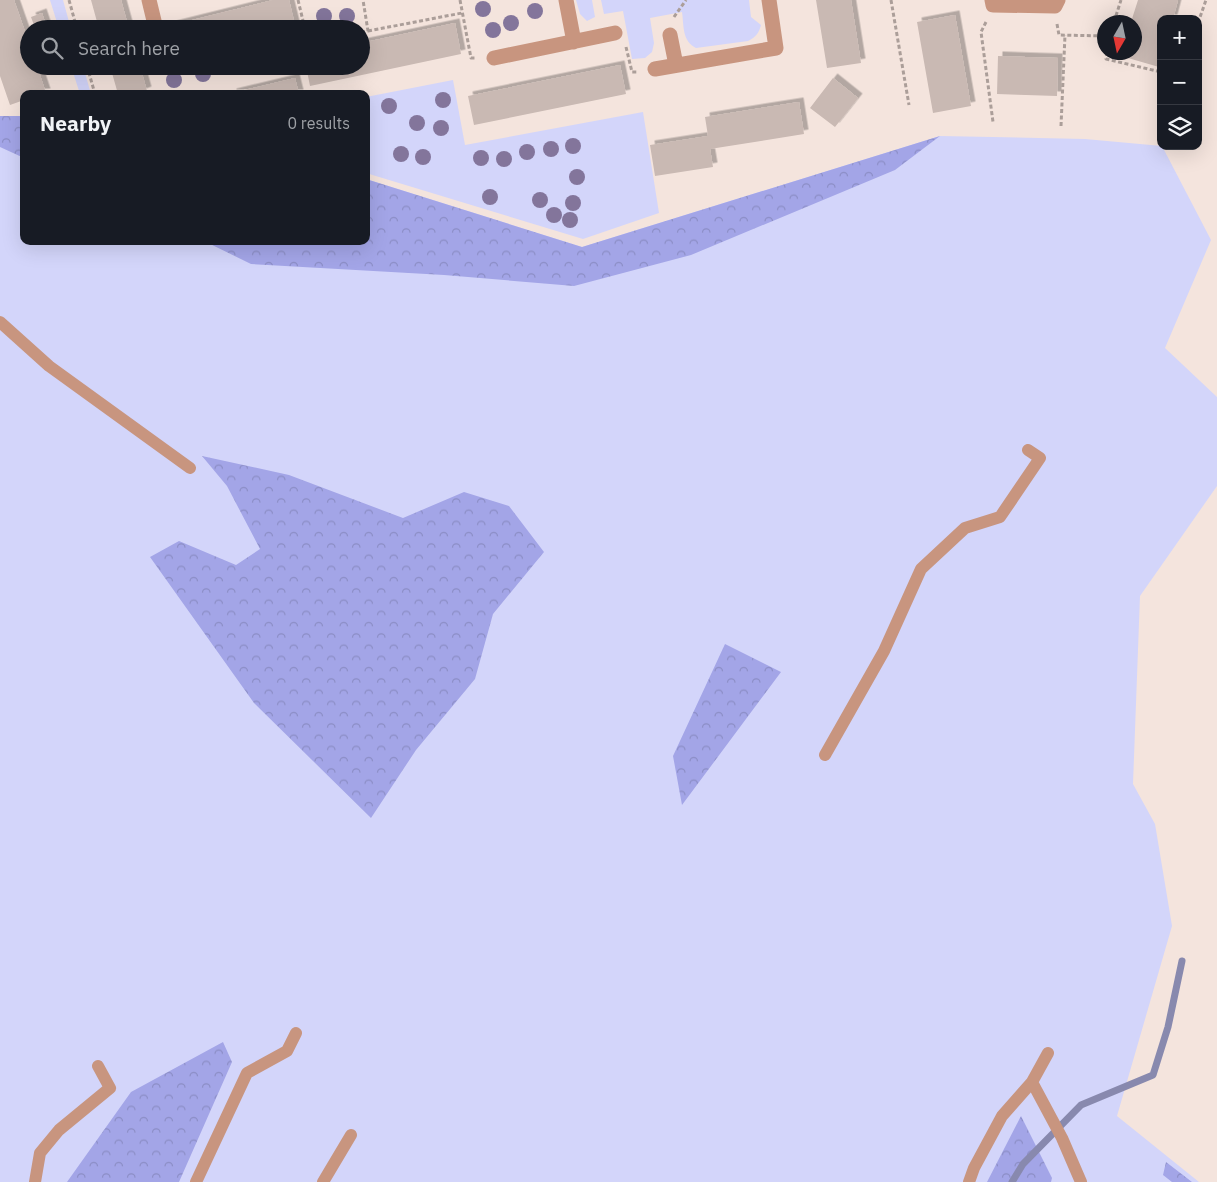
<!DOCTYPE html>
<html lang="en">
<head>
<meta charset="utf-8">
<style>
  body { margin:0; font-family:"IBM Plex Sans",sans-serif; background:#20242c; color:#f1f3f6 }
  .controls { position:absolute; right:15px; top:15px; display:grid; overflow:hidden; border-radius:10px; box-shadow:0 5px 20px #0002 }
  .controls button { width:45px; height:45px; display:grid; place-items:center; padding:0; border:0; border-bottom:1px solid #363941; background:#171b24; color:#f1f3f6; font:25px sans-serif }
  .compass { position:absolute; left:1097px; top:15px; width:45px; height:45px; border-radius:50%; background:#171b24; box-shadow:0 5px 20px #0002; rotate:189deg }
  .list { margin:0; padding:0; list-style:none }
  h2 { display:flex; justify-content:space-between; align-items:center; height:65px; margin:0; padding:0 20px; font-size:21px }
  h2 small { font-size:16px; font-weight:400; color:#9ea1a6 }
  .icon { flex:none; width:28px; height:28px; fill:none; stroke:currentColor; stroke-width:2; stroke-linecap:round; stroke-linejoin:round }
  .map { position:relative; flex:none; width:1217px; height:1182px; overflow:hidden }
  .search { position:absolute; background:#171b24; box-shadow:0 5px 20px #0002; left:20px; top:20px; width:350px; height:55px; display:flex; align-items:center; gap:12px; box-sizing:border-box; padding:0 18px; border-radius:28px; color:#9ea1a6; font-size:19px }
  .panel { position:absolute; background:#171b24; box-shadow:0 5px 20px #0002; left:20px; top:90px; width:350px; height:155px; border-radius:10px }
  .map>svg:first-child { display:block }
  .grass { fill:#d3d5fa }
  .forest { fill:url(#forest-crowns) }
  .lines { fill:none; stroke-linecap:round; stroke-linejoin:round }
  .stream { stroke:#8889ae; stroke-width:7 }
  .building { fill:#c9b9b3; filter:url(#shadow) }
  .path { stroke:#ab9e99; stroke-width:3; stroke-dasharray:4 2.5; stroke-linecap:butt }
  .service { stroke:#c8957f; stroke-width:12 }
  .minor { stroke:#c8957f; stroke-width:15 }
  .tree { fill:#83759b }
</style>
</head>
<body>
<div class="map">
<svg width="1217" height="1182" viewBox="0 0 1217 1182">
  <defs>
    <pattern id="forest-crowns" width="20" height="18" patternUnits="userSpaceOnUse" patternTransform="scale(1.25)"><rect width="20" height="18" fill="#a3a5e7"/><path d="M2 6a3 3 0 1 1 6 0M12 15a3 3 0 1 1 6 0" fill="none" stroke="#8b8dc5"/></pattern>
    <filter id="shadow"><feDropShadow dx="4.5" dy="-4.5" stdDeviation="0" flood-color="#0004"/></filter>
  </defs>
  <rect width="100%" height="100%" fill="#f4e4dd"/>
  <path class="grass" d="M 50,0 L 63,0 L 71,29 L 59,29 Z
    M 576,0 L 592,0 L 595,17 L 587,21 L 580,14 Z
    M 601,0 L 749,0 L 751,17 L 761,25 C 759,33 756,37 748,41 L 696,48 C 682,41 684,26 682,12 L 650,18 L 654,43 L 652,52 L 645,58 L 632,59 L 623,11 L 604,14 Z
    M 71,66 L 83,66 L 91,94 L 80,94 Z
    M 453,80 L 465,145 L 643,112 L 659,213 L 583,239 L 366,173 L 366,97 Z
    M 0,116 L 24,116 L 24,241 L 366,241 L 366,179 L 582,247 L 940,136 L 1085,139 L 1162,146 L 1211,240 L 1165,348 L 1217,397 L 1217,486 L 1140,596 L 1133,784 L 1155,824 L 1172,926 L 1117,1116 L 1199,1182 L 0,1182 Z"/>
  <path class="forest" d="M 0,116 L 24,116 L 24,158 L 0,147 Z
    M 940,136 L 895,170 L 691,255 L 574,286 L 444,275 L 251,264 L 204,241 L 366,241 L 366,179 L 582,247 Z
    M 202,456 L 289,475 L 403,518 L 464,492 L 509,506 L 544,552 L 493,614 L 475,679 L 416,750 L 371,818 L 254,703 L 150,557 L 179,541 L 236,565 L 260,549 L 227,486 Z
    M 725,644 L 781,672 L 682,805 L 673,756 Z
    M 223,1042 L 232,1062 L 179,1182 L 67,1182 L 131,1092 Z
    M 1021,1116 L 1052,1178 L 1051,1182 L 987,1182 Z
    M 1166,1162 L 1192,1182 L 1172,1182 L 1163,1175 Z"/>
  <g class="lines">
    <path class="stream" d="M 1012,1182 L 1023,1164 L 1081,1105 L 1153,1075 L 1168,1027 L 1182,961"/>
  </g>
  <path class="building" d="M 0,0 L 14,0 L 29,43 L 29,66 L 37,66 L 46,93 L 24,94 L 24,100 L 10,105 L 0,76 Z
    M 91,0 L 121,0 L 129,29 L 99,29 Z
    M 273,0 L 289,0 L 295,25 L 279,29 L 169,29 L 168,26 Z
    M 816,0 L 851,0 L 861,63 L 827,68 Z
    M 1138,0 L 1178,0 L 1173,19 L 1161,19 L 1161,61 L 1159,67 L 1121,56 L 1123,52 L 1134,52 L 1134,22 L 1131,22 Z
    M 42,13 L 46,25 L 35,28 L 31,17 Z
    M 955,15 L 971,106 L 933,113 L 917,22 Z
    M 455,23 L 461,54 L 310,86 L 306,66 L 361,66 L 361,43 Z
    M 998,56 L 1058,58 L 1057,96 L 997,94 Z
    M 620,65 L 626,94 L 474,125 L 468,96 Z
    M 110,66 L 140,66 L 147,91 L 139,94 L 118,94 Z
    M 295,78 L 299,94 L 232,94 L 232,93 Z
    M 833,78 L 858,98 L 835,127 L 810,108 Z
    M 799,102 L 804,134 L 710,149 L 713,167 L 655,176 L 650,145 L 708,136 L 705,117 Z"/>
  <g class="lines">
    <path class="path" d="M 69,0 L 77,29
      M 298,0 L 305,29
      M 460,0 L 471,58 L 476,58
      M 891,0 L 909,105
      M 674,17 L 686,0
      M 986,22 L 981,32 L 993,122
      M 1114,22 L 1121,0
      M 1198,23 L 1206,0
      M 1057,24 L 1059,35 L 1104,36
      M 368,31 L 462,13
      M 361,32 L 368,31 L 363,0
      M 626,47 L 632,72 L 637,72
      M 1107,52 L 1106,59 L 1161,72
      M 87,66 L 95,94
      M 164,66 L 165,70 L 182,66
      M 1061,126 L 1065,35"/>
    <path class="service" d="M 0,322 L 49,366 L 190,468
      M 825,755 L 884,651 L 921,569 L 965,528 L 1000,517 L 1040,458 L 1028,450
      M 1032,1082 L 1062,1138 L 1081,1182
      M 35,1182 L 40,1153 L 59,1130 L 110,1088 L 98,1066
      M 196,1182 L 247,1073 L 287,1051 L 296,1033
      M 323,1182 L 351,1135
      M 969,1182 L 974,1168 L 1002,1116 L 1032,1082 L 1048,1053"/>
    <path class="minor" d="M 149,0 L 156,29
      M 566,0 L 574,42
      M 992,0 L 993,5 L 1055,6 L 1058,0
      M 670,35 L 676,65
      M 494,58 L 615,33
      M 655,69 L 776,48 L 769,0"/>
  </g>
  <g class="tree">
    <circle cx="483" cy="9" r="8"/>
    <circle cx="535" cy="11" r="8"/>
    <circle cx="324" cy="16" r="8"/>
    <circle cx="347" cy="16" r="8"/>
    <circle cx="511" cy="23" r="8"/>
    <circle cx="493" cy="30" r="8"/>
    <circle cx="203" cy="74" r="8"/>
    <circle cx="174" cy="80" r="8"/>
    <circle cx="443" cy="100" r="8"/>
    <circle cx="389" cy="106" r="8"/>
    <circle cx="417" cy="123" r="8"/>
    <circle cx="441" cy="128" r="8"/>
    <circle cx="573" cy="146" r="8"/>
    <circle cx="551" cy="149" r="8"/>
    <circle cx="527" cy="152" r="8"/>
    <circle cx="401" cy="154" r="8"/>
    <circle cx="423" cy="157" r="8"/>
    <circle cx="481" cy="158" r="8"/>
    <circle cx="504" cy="159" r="8"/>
    <circle cx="577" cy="177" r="8"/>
    <circle cx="490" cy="197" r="8"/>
    <circle cx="540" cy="200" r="8"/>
    <circle cx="573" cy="203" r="8"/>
    <circle cx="554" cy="215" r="8"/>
    <circle cx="570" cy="220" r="8"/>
  </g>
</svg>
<div class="controls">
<button>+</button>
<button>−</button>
<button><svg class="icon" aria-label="layers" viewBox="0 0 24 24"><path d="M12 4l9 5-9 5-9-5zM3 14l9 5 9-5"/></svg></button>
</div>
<svg class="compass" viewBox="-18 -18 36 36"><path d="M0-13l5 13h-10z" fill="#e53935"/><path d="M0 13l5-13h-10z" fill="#9ea1a6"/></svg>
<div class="search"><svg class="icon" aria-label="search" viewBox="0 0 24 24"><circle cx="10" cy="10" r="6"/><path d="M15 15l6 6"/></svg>Search here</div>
<section class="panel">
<h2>Nearby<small>0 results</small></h2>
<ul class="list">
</ul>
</section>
</div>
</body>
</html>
